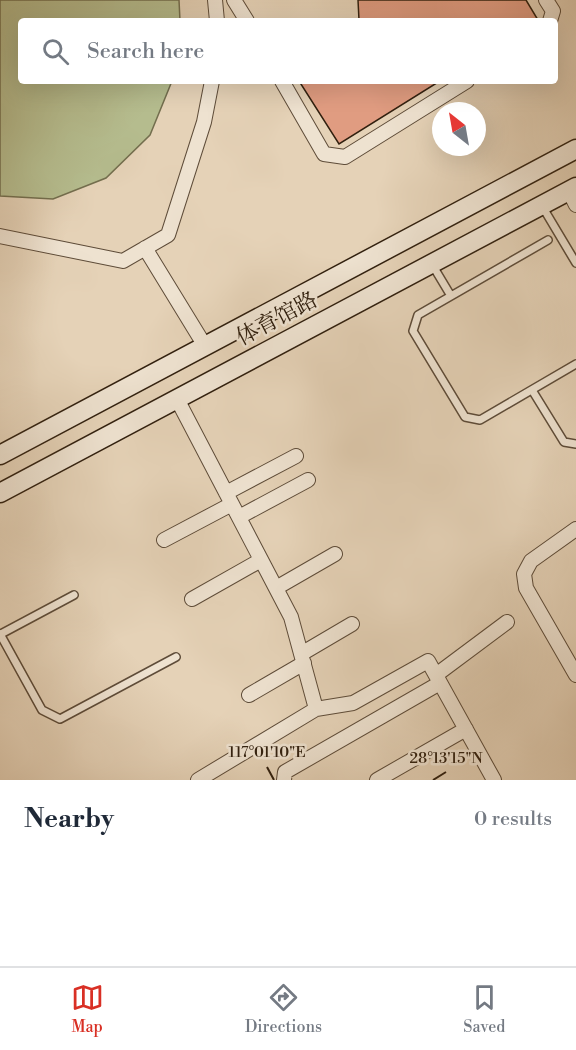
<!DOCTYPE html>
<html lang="en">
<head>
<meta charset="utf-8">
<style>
  body { margin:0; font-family:"Libre Bodoni","Noto Serif SC",serif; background:#f6f6f7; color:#1f2937 }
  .compass { position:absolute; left:432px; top:102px; width:54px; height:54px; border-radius:50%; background:#fff; box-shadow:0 6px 24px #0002; rotate:329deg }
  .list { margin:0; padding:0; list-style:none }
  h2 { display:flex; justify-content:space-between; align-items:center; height:78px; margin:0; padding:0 24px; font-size:26px }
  h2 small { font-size:20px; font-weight:400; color:#747a83 }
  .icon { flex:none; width:33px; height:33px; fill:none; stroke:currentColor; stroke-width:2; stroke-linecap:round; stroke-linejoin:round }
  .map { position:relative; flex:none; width:576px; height:780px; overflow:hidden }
  .search { position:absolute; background:#fff; box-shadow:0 6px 24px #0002; left:18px; right:18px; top:18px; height:66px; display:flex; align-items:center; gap:15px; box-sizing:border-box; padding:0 21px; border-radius:6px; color:#747a83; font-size:22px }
  .sheet { height:186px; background:#fff }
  nav { display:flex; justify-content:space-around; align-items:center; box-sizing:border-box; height:84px; border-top:2px solid #e0e1e3; background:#fff; font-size:16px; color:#747a83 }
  nav a { display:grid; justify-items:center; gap:3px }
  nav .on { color:#d93025 }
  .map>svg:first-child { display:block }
  .green { fill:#b5bc8e; stroke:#736e4e; stroke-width:1.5 }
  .building { fill:#e09c81; stroke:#31200f; stroke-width:1.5 }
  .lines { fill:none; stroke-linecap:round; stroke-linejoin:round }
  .service-casing { stroke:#5e4c39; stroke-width:10 }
  .minor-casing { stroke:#5e4c39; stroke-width:16 }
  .secondary-casing { stroke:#31200f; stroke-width:21 }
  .service { stroke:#eee2d0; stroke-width:7 }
  .minor { stroke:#eee2d0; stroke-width:14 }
  .secondary { stroke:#eee2d0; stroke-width:18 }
  .ticks { fill:none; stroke:#31200f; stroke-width:2 }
  .labels { text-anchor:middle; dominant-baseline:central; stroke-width:5; stroke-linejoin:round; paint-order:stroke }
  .street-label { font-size:22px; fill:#31200f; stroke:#eee2d0 }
  .ticks-label { font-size:15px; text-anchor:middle; fill:#31200f; stroke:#eee2d0; stroke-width:5; stroke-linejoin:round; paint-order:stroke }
</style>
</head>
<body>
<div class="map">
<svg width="576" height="780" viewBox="0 0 576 780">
  <rect width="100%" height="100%" fill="#e5d2b7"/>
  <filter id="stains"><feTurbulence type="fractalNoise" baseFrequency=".00333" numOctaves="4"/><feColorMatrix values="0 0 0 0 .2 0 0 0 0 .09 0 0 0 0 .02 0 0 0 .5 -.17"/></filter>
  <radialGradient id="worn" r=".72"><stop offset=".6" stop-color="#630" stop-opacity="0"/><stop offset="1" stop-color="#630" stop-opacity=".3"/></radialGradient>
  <path class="green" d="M 0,0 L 179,0 L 180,21 L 21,21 L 21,81 L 172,81 L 150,135 L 106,178 L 53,199 L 0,196 Z"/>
  <path class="building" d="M 358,0 L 526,0 L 538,20 L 357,21 L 359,20 Z
    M 299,81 L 440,81 L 339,144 Z"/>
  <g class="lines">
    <defs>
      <path id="service" d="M 542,206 L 576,263
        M 548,240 L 418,315 L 413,331 L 465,417 L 480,420 L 576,364
        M 433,266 L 451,296
        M 532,390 L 564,442 L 576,444
        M 0,634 L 42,710 L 60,719 L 176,657
        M 1,634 L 74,595"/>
      <path id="minor" d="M 215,0 L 217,21
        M 234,0 L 247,21
        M 546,0 L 553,11 L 550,21
        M 282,81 L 324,154 L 345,157 L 467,81
        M 569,191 L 576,205
        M 0,236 L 123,261 L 168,235 L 204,122 L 212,81
        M 145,248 L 205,346
        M 177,399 L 291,617 L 316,709
        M 226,493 L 296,456
        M 239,517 L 308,480
        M 576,529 L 531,561 L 524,574 L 526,588 L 576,675
        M 164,540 L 232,504
        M 276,588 L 335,554
        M 192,599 L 261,560
        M 301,654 L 352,624
        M 436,675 L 507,622
        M 249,695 L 304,663
        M 198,780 L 316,709 L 353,703 L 428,661 L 494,780
        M 284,780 L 285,772 L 440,683
        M 377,780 L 466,729"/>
      <path id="secondary" d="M 0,455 L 576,149
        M 0,493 L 576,187"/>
    </defs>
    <use href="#service" class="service-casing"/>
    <use href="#minor" class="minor-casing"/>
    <use href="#secondary" class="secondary-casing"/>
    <use href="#service" class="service"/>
    <use href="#minor" class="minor"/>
    <use href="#secondary" class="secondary"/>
  </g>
  <path class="ticks" d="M 267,767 L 274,780M 433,780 L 446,772"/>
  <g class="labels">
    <g class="street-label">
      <text transform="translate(277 319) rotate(-28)">体育馆路</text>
    </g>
  </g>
  <g class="ticks-label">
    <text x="267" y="757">117°01'10"E</text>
    <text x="446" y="763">28°13'15"N</text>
  </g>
  <rect width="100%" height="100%" filter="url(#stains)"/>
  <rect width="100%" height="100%" fill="url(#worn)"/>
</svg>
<svg class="compass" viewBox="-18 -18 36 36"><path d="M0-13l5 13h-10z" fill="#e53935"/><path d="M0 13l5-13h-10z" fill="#747a83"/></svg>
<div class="search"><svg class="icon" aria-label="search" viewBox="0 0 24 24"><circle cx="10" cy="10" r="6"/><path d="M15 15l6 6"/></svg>Search here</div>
</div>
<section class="sheet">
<h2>Nearby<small>0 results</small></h2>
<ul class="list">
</ul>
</section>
<nav>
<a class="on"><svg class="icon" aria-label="map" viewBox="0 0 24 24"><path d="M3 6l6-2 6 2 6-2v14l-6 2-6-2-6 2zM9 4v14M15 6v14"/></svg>Map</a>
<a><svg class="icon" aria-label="directions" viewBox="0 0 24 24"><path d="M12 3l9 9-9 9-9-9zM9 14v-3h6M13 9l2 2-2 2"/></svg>Directions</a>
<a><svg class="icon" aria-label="saved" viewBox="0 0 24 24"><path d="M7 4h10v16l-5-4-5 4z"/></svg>Saved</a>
</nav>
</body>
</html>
